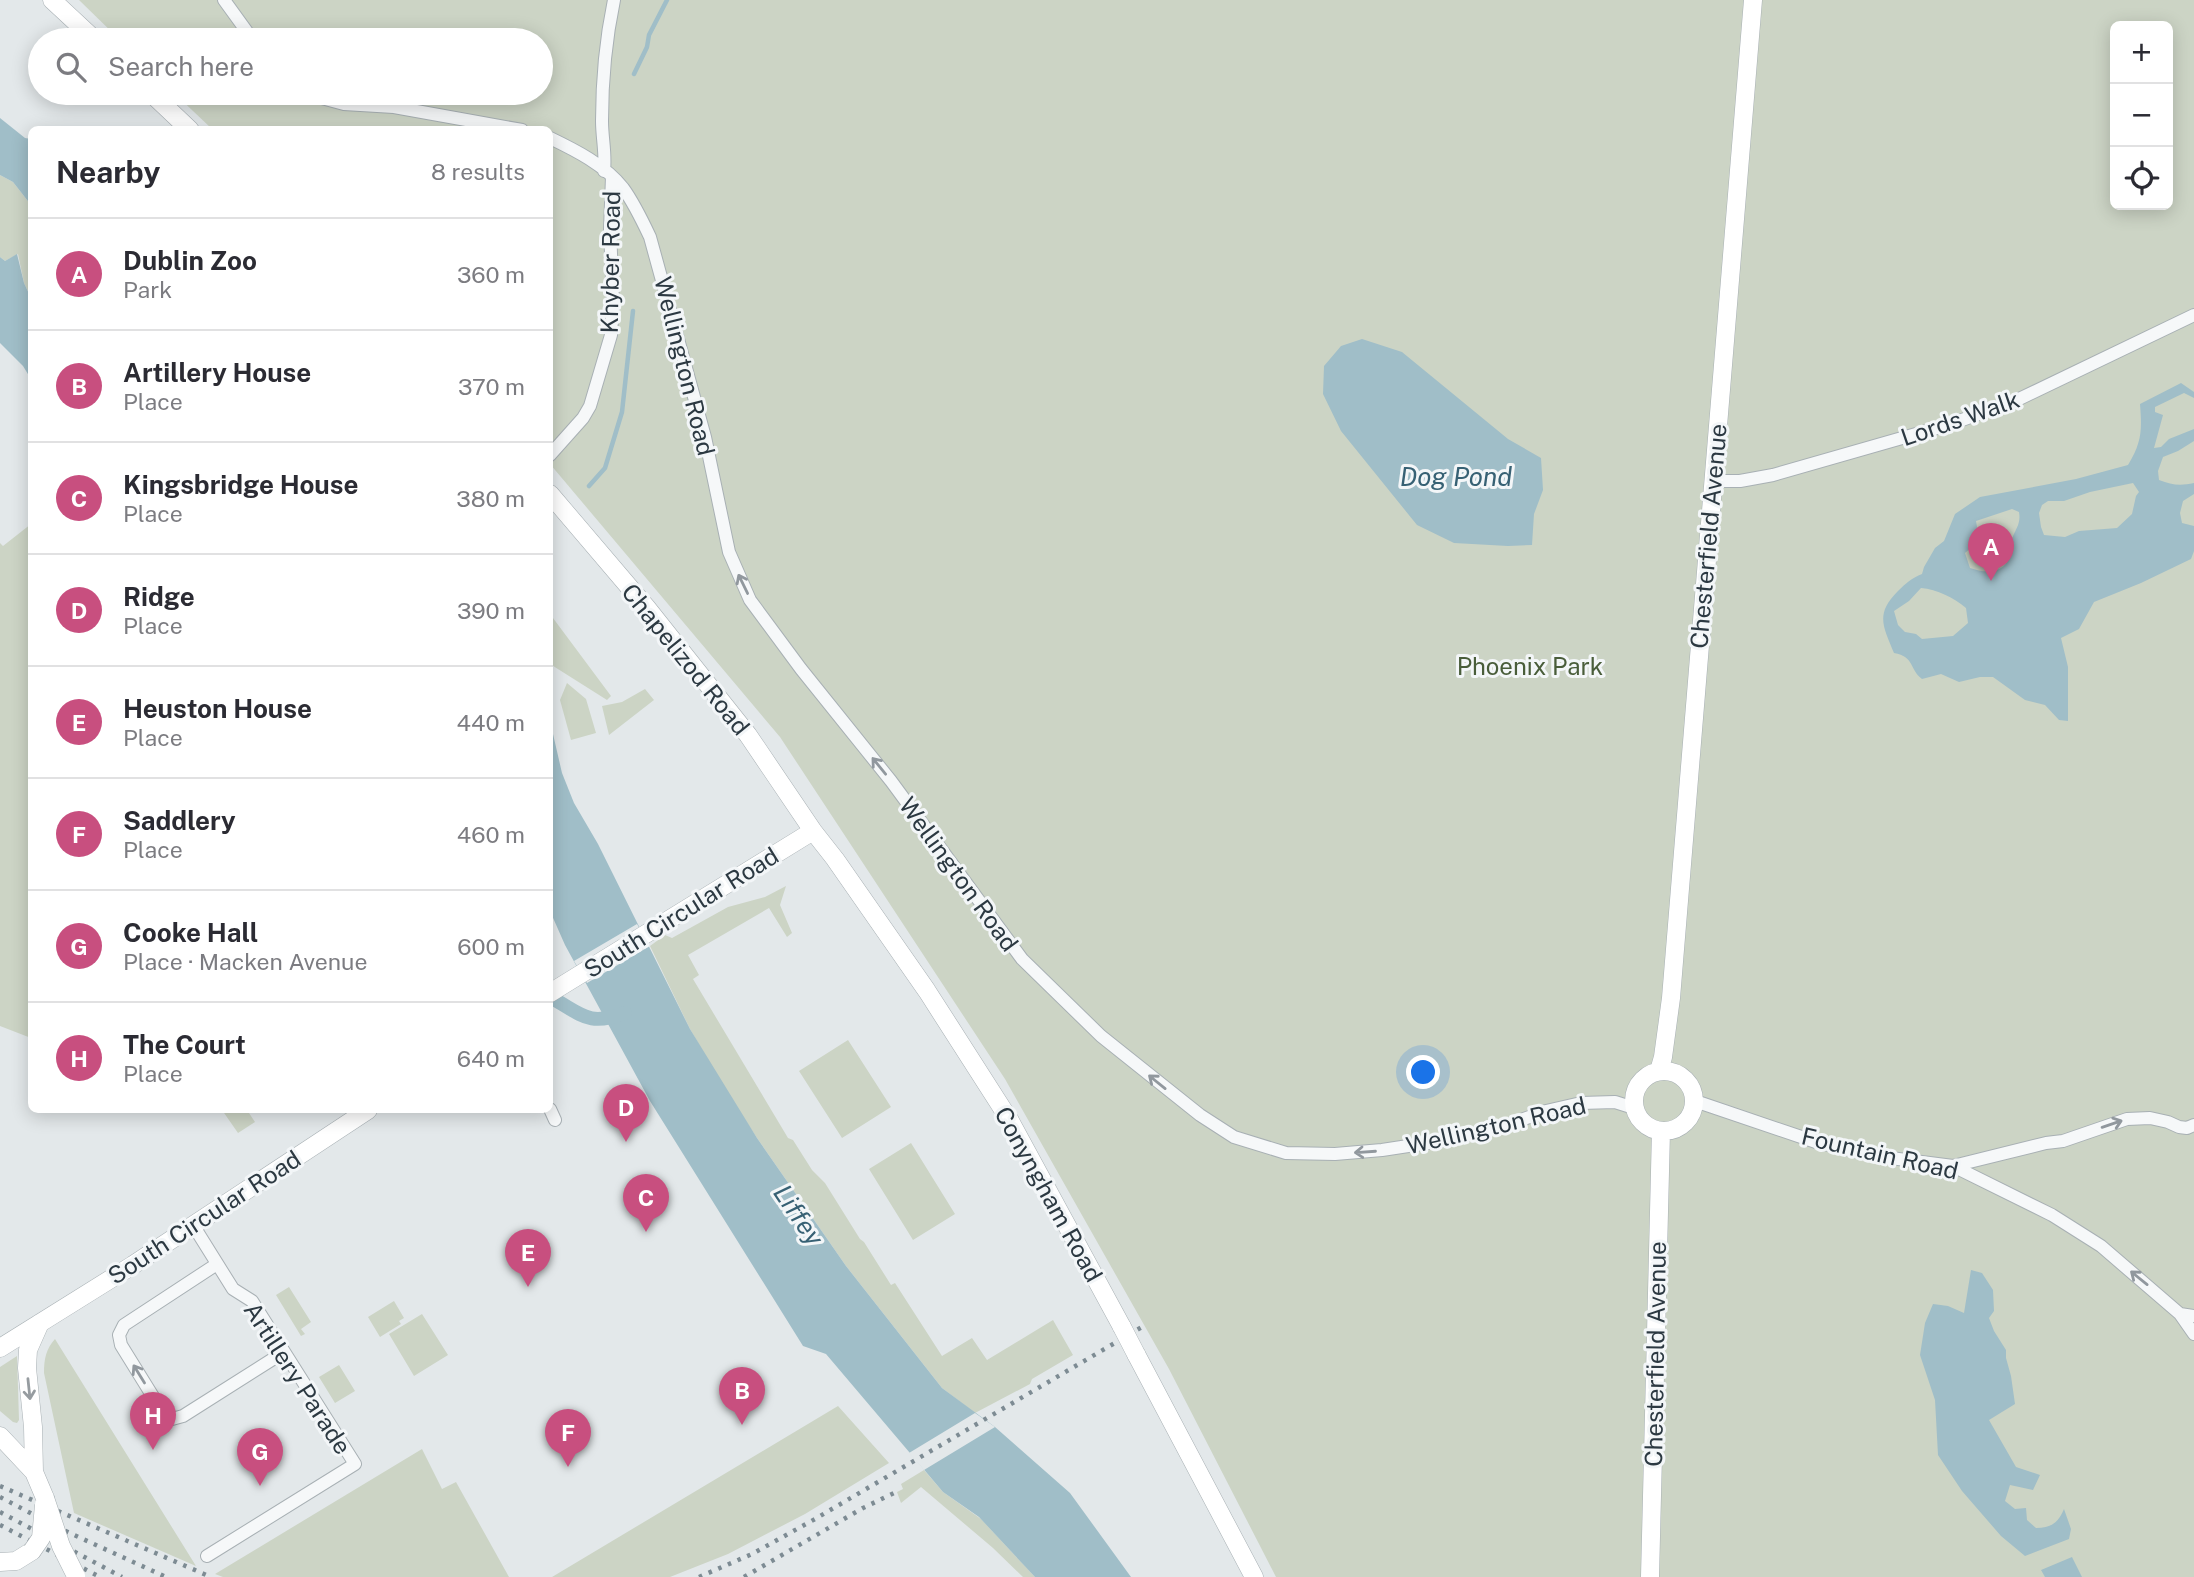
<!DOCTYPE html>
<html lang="en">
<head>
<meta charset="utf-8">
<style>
  body { margin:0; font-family:"Public Sans",sans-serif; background:#f7f7f7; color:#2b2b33 }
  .controls { position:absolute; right:21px; top:21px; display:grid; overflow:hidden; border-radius:10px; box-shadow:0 4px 18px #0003 }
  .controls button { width:63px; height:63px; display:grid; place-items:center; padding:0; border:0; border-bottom:2px solid #e1e1e2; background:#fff; color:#2b2b33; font:35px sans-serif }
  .you { position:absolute; left:1424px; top:1073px; width:24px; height:24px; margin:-18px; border:5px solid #fff; border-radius:50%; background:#1a73e8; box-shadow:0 0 0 10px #1a73e833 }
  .badge { display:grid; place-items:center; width:46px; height:46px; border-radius:50%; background:#c84f7f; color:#fff; font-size:23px; font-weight:700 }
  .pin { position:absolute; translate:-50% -58px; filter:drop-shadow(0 2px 4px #0008) }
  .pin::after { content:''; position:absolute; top:37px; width:24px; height:21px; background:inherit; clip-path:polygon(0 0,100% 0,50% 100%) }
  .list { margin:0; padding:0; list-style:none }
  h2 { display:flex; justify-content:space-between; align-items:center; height:91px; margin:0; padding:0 28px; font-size:30px }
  h2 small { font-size:23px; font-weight:400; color:#7c7c81 }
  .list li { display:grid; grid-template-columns:46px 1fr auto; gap:21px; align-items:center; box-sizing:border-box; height:112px; padding:0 28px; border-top:2px solid #e1e1e2 }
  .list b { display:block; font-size:26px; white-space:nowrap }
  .list p { margin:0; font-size:23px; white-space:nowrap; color:#7c7c81 }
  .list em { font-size:23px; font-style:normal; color:#7c7c81 }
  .icon { flex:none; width:38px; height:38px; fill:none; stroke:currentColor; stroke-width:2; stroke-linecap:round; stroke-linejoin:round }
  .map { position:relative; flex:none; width:2194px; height:1577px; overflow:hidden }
  .search { position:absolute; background:#fff; box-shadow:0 4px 18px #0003; left:28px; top:28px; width:525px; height:77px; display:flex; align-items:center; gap:18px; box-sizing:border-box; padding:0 24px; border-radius:38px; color:#7c7c81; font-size:26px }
  .panel { position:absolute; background:#fff; box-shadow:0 4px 18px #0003; left:28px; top:126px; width:525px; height:987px; border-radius:10px }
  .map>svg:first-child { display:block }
  .green { fill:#ccd4c5; fill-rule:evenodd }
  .water { fill:#a0bec8; fill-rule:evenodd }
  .pier { fill:#e3e8ea }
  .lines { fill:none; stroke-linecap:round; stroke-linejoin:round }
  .stream { stroke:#a0bec8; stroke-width:4.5 }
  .canal { stroke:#a0bec8; stroke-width:14 }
  .street-casing { stroke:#a8b0b4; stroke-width:14 }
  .secondary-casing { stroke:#a8b0b4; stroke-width:19 }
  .street { stroke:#f6f8f9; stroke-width:12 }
  .secondary { stroke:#fff; stroke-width:18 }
  .rail { stroke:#7d8b93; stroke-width:4.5; stroke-dasharray:3.5 7; stroke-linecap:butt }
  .secondary-bridge-casing { stroke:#a8b0b4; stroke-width:19; stroke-linecap:butt }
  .secondary-bridge { stroke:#fff; stroke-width:18 }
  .oneway { stroke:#91989e }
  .oneway2 { stroke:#969ca0 }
  .labels { text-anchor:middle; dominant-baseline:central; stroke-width:6; stroke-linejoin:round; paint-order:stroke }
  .street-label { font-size:24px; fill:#2c3942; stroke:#f3f6f8 }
  .park-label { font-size:24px; fill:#495d3a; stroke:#f3f6f8 }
  .water-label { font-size:26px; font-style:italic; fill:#376174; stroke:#f3f6f8 }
</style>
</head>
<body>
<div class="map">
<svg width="2194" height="1577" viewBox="0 0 2194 1577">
  <rect width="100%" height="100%" fill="#e3e8ea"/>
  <path class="green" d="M 79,0 L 2194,0 L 2194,1577 L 1276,1577 L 1169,1369 L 1005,1079 L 780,737 L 550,464 L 550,130 L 212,129 L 174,93 L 541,93 L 541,40 L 120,40 ZM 2115,26 L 2168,26 L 2168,205 L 2115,205 Z
    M 0,175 L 13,182 L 31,205 L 31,298 L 24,283 L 18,254 L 5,261 L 0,257 Z
    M 31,524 L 31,1038 L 0,1026 L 0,543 L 3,546 Z
    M 550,614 L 611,696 L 607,700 L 550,664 Z
    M 567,683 L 586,699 L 596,733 L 571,740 L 560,700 Z
    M 645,689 L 654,700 L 609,735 L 602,706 L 622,702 Z
    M 786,886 L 780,905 L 792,933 L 787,937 L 769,908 L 688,955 L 699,975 L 693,979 L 788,1138 L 793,1140 L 812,1170 L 825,1183 L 860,1239 L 864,1242 L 891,1285 L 895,1283 L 942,1356 L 972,1338 L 987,1360 L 1053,1320 L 1073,1355 L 1032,1379 L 1030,1384 L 975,1413 L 942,1388 L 846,1266 L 757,1138 L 723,1086 L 690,1029 L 650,946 L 665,935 L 672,938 L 728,907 L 765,897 Z
    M 848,1040 L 891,1107 L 842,1138 L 799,1071 Z
    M 222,1110 L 247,1110 L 255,1122 L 238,1133 Z
    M 911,1143 L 955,1214 L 913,1240 L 869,1169 Z
    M 289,1287 L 311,1322 L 301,1329 L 305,1334 L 301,1336 L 276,1295 Z
    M 394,1301 L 404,1318 L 399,1321 L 401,1324 L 380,1337 L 368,1317 Z
    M 422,1314 L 448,1355 L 414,1376 L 389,1334 Z
    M 55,1339 L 196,1566 L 74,1513 L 44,1373 C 44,1359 46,1349 55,1339 Z
    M 17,1356 L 19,1420 L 17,1423 L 13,1422 L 0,1411 L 0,1367 Z
    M 339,1365 L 355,1391 L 335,1403 L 319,1377 Z
    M 838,1406 L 889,1463 L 805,1514 L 728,1554 L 670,1577 L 552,1577 Z
    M 422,1449 L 442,1489 L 456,1482 L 509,1577 L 223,1577 L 215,1574 Z
    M 924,1470 L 943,1492 L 981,1519 L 1035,1577 L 1023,1577 L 993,1548 L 921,1487 L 901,1503 L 897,1492 L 903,1489 L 901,1484 Z"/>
  <path class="water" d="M 0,118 L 25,138 L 31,139 L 31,205 L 13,182 L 0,175 Z
    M 17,254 L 24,283 L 31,298 L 31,379 L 23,366 L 0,343 L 0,257 L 5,261 Z
    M 1362,339 L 1402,352 L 1508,439 L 1541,458 L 1543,490 L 1534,514 L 1532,545 L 1508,546 L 1454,543 L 1417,525 L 1341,431 L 1323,394 L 1324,366 L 1341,346 Z
    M 2181,383 L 2194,392 L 2194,398 L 2184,393 L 2155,407 L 2155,412 L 2163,415 L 2154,448 L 2161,447 L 2169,439 L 2194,429 L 2194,441 L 2178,451 L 2163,457 L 2158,471 L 2159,480 C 2172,485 2180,486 2194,483 L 2194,494 L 2183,501 L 2180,513 L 2182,523 L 2194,526 L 2194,551 L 2191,559 L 2141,583 L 2094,602 L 2079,629 L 2061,638 L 2068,667 L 2068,721 L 2059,720 L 2045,705 L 2025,700 L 1993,677 L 1980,677 L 1959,682 L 1941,674 L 1922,679 C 1909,669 1915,657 1894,653 C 1883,626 1875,614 1898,591 C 1906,583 1912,578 1922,574 L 1924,567 L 1935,548 L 1944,541 L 1955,514 L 1980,497 L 2076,479 L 2128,465 C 2142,442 2142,430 2140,404 ZM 2133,483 L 2139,492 L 2136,496 L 2132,514 L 2117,528 L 2079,531 L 2065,537 L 2044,535 L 2041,527 L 2039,513 L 2042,505 L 2048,501 L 2064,501 L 2090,492 ZM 2012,509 L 2019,512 C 2021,524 2016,528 2012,539 C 2010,546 2011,555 2007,562 C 1999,575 1982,572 1970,568 L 1965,553 C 1978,543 1979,536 1976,521 ZM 1921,588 C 1937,589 1954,598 1966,608 L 1968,623 L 1953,636 L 1922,639 L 1916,634 L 1905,632 L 1898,625 L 1894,611 L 1909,601 Z
    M 550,721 L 562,773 L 574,803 L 598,844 L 690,1029 L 757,1138 L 846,1266 L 942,1388 L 995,1427 L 1070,1493 L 1131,1577 L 1035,1577 L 979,1517 L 943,1492 L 826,1354 L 803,1346 L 650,1101 L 565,945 L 550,911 Z
    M 1971,1270 L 1982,1273 L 1993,1290 L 1994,1311 L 1989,1318 L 1994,1331 L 2006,1350 L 2006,1358 L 2011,1376 L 2015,1404 L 1989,1420 L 2016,1467 L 2040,1475 L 2033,1490 L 2010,1485 L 2005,1501 L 2015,1509 L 2026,1508 L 2027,1520 L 2036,1528 C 2051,1528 2058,1523 2064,1509 L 2071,1529 L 2069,1539 L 2025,1556 L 2001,1536 L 1962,1491 L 1938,1455 L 1935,1400 L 1920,1355 L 1925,1323 L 1933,1304 L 1948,1306 L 1964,1313 Z
    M 2072,1557 L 2082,1577 L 2045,1577 L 2041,1570 Z"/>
  <path class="pier" d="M 637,924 L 650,946 L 587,983 L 574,961 Z
    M 975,1413 L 995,1427 L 924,1470 L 909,1453 Z"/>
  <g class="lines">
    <path class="stream" d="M 634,74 L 647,47 L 649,35 L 667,0
      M 589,486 L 605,468 L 622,412 L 633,311"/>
    <path class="canal" d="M 550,997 C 582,1014 587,1027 625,1013"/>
    <defs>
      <path id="street" d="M 224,0 L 253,40
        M 303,93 L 344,104 L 394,107 L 522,130
        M 550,138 C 575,150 605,165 623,188 C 634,203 642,220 650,237 L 705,437 L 729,552 L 750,600 L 801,669 L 891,781 L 1022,959 L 1101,1036 L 1200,1115 L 1234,1137 L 1286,1153 L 1335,1154 L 1382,1150 L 1454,1139 L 1510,1124 L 1546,1111 L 1581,1103 L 1615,1102 L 1634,1108
        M 604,171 C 606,154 602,138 602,121 C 602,82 606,38 614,0
        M 550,455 L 583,418 L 590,406 L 611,335 L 613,302 L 610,229 L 612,177
        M 1713,481 L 1740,481 L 1773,475 L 1951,424 L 2017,400 L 2194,315
        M 1695,1101 L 1816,1142 L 1875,1156 L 1953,1166 L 2052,1215 L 2101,1246 L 2180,1314 L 2194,1316
        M 550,1109 L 555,1120
        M 1953,1166 L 2046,1143 L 2063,1141 L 2127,1119 L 2150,1118 L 2168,1122 L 2179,1127 L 2187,1128 L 2194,1125
        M 193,1225 L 233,1289 L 252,1301 L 355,1464 L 207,1556
        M 217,1264 L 124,1325 L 119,1335 L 121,1345 L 165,1416 L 172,1419 L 183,1416 L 284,1352
        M 2180,1314 L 2194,1334"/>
      <path id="secondary" d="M 52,0 L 95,40
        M 151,93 L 190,130
        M 550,494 L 647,608 L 748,735 L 813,831 L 835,859 L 927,991 L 1009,1119 L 1122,1327
        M 550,993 L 813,831
        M1634 1101a30 30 0 1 1 60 0a30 30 0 1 1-60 0Z
        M 1659,1071 L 1663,1057 L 1671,998 L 1753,0
        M 0,1348 L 133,1265 L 368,1110
        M 1136,1354 L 1254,1577
        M 0,1436 L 34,1472 L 45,1498
        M 34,1472 L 33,1427 L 27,1368 L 28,1350 L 40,1323
        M 0,1562 L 16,1561 L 32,1551
        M 1650,1577 L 1661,1131"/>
    </defs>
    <use href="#street" class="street-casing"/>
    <use href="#secondary" class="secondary-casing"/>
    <use href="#street" class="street"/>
    <use href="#secondary" class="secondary"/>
    <path class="rail" d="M 0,1486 L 211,1577
      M 0,1497 L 61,1529 L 166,1577
      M 0,1512 L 122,1577
      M 0,1525 L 100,1577
      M 699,1577 L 752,1554 L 815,1519 L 1142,1327
      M 744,1577 L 863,1508 L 896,1492"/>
    <defs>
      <path id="secondary-bridge" d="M 1122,1327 L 1136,1354
        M 45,1498 L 61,1546 L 76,1576
        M 32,1551 L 41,1538 L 44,1505"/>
    </defs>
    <use href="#secondary-bridge" class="secondary-bridge-casing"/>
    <use href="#secondary-bridge" class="secondary-bridge"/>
  </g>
  <defs><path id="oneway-shaft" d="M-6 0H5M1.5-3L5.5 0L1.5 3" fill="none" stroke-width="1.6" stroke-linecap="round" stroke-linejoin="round" transform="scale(1.75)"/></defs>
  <g class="oneway">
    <use href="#oneway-shaft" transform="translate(743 584) rotate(-116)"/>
    <use href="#oneway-shaft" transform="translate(879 766) rotate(-129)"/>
    <use href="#oneway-shaft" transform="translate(1157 1082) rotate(-141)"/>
    <use href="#oneway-shaft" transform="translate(2112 1124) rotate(-19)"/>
    <use href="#oneway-shaft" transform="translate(1365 1152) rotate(176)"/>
    <use href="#oneway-shaft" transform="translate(2139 1278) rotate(-141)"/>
    <use href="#oneway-shaft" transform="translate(139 1374) rotate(-122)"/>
  </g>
  <use class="oneway2" href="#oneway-shaft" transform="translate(29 1389) rotate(84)"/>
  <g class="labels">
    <g class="street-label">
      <text transform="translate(610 262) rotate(-89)">Khyber Road</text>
      <text transform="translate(685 366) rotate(76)">Wellington Road</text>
      <text transform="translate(1960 418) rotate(-19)">Lords Walk</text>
      <text transform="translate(1708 536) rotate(-85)">Chesterfield Avenue</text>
      <text transform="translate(686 659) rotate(51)">Chapelizod Road</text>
      <text transform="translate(959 874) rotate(54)">Wellington Road</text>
      <text transform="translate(681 912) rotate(-32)">South Circular Road</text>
      <text transform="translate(1496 1125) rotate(-13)">Wellington Road</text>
      <text transform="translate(1880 1153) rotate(13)">Fountain Road</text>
      <text transform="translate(1049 1194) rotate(61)">Conyngham Road</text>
      <text transform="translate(204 1217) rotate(-33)">South Circular Road</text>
      <text transform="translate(1655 1354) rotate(-89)">Chesterfield Avenue</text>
      <text transform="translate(298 1378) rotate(57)">Artillery Parade</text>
    </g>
    <g class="park-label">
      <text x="1530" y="666">Phoenix Park</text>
    </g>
    <g class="water-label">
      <text x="1456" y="476">Dog Pond</text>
      <text transform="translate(799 1215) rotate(56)">Liffey</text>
    </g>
  </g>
</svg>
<div class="controls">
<button>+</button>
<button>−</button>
<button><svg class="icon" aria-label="locate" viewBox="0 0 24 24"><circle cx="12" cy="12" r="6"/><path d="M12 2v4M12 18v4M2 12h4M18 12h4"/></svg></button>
</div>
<div class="you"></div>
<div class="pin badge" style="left:1991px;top:581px">A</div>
<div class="pin badge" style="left:742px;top:1425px">B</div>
<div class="pin badge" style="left:646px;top:1232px">C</div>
<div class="pin badge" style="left:626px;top:1142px">D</div>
<div class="pin badge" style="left:528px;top:1287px">E</div>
<div class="pin badge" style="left:568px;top:1467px">F</div>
<div class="pin badge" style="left:260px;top:1486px">G</div>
<div class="pin badge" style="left:153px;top:1450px">H</div>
<div class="search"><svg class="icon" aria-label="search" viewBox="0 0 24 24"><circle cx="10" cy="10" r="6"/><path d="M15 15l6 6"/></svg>Search here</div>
<section class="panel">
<h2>Nearby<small>8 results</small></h2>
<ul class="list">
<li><span class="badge">A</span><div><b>Dublin Zoo</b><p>Park</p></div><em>360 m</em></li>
<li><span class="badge">B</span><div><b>Artillery House</b><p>Place</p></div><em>370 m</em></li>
<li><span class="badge">C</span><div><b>Kingsbridge House</b><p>Place</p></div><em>380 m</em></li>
<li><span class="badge">D</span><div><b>Ridge</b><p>Place</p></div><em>390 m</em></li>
<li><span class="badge">E</span><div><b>Heuston House</b><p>Place</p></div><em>440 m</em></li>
<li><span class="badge">F</span><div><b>Saddlery</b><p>Place</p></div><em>460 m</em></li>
<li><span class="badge">G</span><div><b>Cooke Hall</b><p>Place · Macken Avenue</p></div><em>600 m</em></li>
<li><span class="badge">H</span><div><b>The Court</b><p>Place</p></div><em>640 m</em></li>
</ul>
</section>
</div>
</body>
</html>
